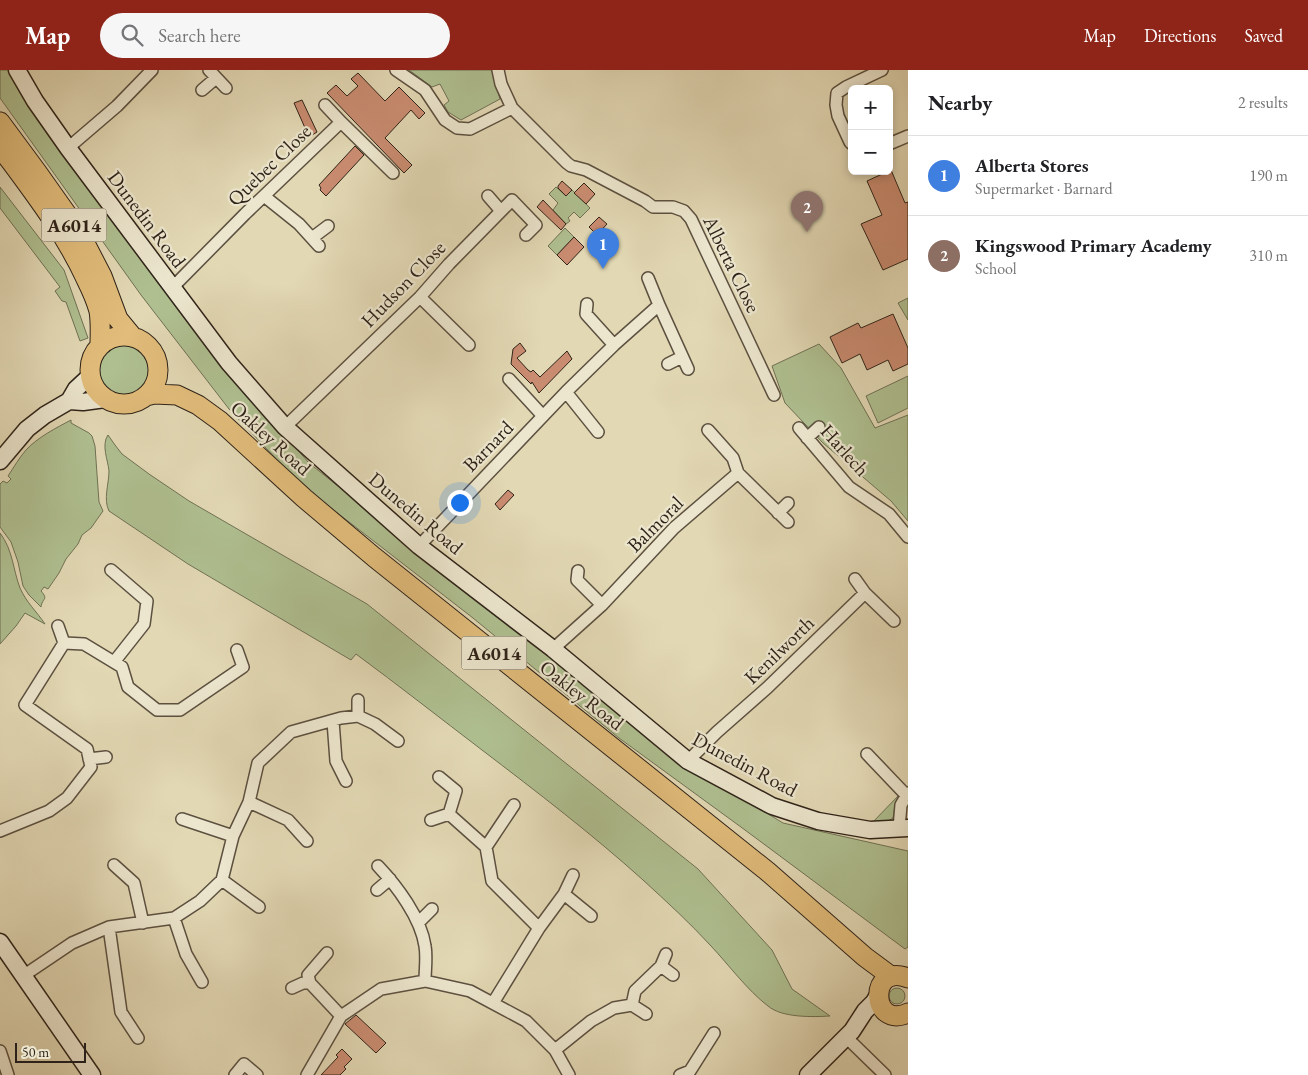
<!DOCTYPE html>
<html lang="en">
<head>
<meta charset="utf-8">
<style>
  body { margin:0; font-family:"EB Garamond",serif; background:#f6f6f6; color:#202124 }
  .controls { position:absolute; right:15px; top:15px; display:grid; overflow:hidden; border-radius:8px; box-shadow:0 2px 8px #0003 }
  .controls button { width:45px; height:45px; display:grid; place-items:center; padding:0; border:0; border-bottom:1px solid #e0e0e0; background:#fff; color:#202124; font:25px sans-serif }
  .scale { position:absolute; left:15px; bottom:12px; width:71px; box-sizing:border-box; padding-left:5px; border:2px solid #2f2319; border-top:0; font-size:14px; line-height:18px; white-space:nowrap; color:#2f2319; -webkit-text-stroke:4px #ece6ce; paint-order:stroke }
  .you { position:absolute; left:459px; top:432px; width:18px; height:18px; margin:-12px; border:4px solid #fff; border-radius:50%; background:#1a73e8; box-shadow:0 0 0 8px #1a73e833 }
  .badge { display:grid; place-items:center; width:32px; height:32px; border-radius:50%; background:#8f2418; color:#fff; font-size:16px; font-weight:700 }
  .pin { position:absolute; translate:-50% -41px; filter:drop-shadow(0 1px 2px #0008) }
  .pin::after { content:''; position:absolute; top:26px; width:18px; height:15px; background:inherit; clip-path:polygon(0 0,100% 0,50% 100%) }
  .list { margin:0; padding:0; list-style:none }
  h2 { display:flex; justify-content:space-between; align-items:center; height:65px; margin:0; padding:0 20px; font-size:21px }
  h2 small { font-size:16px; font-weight:400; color:#757577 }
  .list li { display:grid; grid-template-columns:32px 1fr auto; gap:15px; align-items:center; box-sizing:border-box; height:80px; padding:0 20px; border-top:1px solid #e0e0e0 }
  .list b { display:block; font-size:19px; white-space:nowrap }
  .list p { margin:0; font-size:16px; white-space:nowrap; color:#757577 }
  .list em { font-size:16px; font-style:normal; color:#757577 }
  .icon { flex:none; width:28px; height:28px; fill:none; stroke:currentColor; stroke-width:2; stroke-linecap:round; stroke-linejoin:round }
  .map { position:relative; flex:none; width:908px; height:1005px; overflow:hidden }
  header { display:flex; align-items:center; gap:30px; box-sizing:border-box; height:70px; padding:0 25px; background:#8f2418; color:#fff }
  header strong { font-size:24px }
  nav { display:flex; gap:28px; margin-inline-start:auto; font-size:18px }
  .search { width:350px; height:45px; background:#f6f6f6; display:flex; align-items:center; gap:12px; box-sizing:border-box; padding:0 18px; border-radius:28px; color:#757577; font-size:19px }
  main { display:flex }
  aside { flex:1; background:#fff }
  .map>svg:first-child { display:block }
  .green { fill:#afbf90; stroke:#6f7154 }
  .building { fill:#ca8c71; stroke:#2f2319 }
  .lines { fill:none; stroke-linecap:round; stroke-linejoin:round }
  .street-casing { stroke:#5c5040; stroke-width:14 }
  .secondary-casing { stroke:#2f2319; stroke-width:19 }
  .primary-casing { stroke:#2f2319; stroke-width:21 }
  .street { stroke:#ece6ce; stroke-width:11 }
  .secondary { stroke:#ece6ce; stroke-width:16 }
  .primary { stroke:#e1bc7a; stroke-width:19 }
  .labels { text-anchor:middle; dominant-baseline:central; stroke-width:4.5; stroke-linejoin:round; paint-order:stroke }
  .shield { fill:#ece6ce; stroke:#685e4f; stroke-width:1 }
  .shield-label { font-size:19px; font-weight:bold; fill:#2f2319 }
  .street-label { font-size:20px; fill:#2f2319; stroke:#ece6ce }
</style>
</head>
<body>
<header>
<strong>Map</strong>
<div class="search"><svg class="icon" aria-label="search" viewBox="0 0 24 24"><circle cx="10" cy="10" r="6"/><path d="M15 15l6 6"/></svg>Search here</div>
<nav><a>Map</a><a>Directions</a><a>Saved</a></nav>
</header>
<main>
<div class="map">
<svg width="908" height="1005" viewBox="0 0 908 1005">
  <rect width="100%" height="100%" fill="#e2d8b4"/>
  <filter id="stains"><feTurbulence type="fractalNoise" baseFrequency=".004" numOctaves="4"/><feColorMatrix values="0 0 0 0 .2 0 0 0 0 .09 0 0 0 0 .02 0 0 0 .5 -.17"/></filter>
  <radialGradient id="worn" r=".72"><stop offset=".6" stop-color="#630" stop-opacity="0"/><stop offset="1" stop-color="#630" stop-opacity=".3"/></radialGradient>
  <path class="green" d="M 0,0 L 12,0 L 217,287 L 309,393 L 688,695 L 783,753 L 908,781 L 908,877 L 905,879 L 745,760 L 619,668 L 473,548 L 300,414 L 229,339 L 141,225 L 0,28 Z
    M 409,0 L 492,0 L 500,29 L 461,50 L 448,42 L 444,35 L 449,31 L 440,14 L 432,17 Z
    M 0,117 L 64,200 L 88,268 L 80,271 L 66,232 L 62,231 L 55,221 L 60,217 L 0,138 Z
    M 556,117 L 566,126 L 572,120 L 590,138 L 580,148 L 574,142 L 568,148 L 570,151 L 566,154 L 553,140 L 558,133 L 549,124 Z
    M 565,158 L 574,167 L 557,185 L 548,176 Z
    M 908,228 L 908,250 L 898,233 Z
    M96 301a28 28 0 1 1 56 0a28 28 0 1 1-56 0Z
    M 819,274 L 841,298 L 875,358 L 908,345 L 908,451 L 891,431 L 823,373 L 785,333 L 772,296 Z
    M 908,306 L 908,338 L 878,353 L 866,326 Z
    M 71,350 L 71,353 L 89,363 L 92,366 L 95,376 L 99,432 L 103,441 L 91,458 L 82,465 L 78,474 L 66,489 L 59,503 L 48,519 L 44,517 L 41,521 C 49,530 42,528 41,537 L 29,525 L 23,516 L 18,492 L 11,472 L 0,457 L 0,414 L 3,411 L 7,413 L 11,409 L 8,406 C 14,397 19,388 26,380 C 38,367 56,358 71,350 Z
    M 108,365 L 115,375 L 122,384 L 149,404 L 189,431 L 367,534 L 698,799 L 772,880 L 792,919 L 830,946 C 813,947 782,948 768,936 C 747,920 729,895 711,876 C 690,853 667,832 643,810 C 592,764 537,722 482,680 C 440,648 398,615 356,584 L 351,590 L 188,494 L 109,441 C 103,429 109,414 109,401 C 108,390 101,375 108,365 Z
    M 0,463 C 13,480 13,500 20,518 C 26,532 37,542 45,554 L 25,543 L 16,556 L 0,574 Z
    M 899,725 L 895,736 L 893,748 L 883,754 L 871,754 Z
    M889 926a8 8 0 1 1 16 0a8 8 0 1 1-16 0Z"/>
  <path class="building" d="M 358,3 L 385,31 L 399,17 L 425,43 L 419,49 L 411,40 L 385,68 L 412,95 L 404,103 L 327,23 L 336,15 L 347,26 L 358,16 L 351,9 Z
    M 302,30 L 317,62 L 309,67 L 294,33 Z
    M 355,76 L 364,85 L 326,126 L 320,120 L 321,118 L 319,115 Z
    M 891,100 L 905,133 L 908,132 L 908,189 L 883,200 L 861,154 L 882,145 L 867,111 Z
    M 562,111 L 572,120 L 566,126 L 558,118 L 558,116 Z
    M 584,113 L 595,124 L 586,134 L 574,123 Z
    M 543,130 L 566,154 L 561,160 L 537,137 Z
    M 599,147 L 607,154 L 597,165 L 589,157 Z
    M 574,167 L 584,177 L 567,195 L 557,185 Z
    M 893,244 L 908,278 L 908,294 L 893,301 L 888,290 L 867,300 L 860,284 L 842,293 L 830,267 L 858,253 L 861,258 Z
    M 520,273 L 526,281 L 517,288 L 528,300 L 531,302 L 533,300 L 540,307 L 567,281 L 572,289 L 539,323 L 532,312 L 531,314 L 511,294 L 513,279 Z
    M 508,420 L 514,425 L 500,440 L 495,434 Z
    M 356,945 L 386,973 L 376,983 L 345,954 Z
    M 342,979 L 352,989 L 344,997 L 346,999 L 340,1005 L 321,1005 L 338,987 L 336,985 Z"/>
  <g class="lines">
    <defs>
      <path id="street" d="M 209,0 L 226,18
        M 396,0 L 425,20 L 445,50 L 457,58 L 470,59 L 512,38
        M 498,0 L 501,14 L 512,38 L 567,93 L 571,96 L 586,100 L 645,131 L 653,137 L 673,137 L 684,141 L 691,149 L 774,325
        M 202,20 L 216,8
        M 325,35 L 341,52
        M 852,74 L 850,72 L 838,46 L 836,35 L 837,23 L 846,17 L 882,0
        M 889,74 L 908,66
        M 68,78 L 117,36 L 152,0
        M 264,126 L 299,154 L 319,176
        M 488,126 L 501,141
        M 312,168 L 328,156
        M 648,208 L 659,235
        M 172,218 L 245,144 L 341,52 L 393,103
        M 420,227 L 469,275
        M 587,234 L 586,244 L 614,275
        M 668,294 L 682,287
        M 509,309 L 543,346
        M 566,322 L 598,362
        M 285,357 L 420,227 L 449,194 L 512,130 L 536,155 L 526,165
        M 799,358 L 849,417 L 889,444 L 908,467
        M 708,360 L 733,388 L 738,403
        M 807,368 L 819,357
        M 778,443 L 788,433
        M 419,476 L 566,322 L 614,275 L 659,235 L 688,299
        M 111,500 L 147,531 L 144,554 L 114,592
        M 578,501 L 577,510 L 602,535
        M 855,509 L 865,523
        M 58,556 L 64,573
        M 553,579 L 602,535 L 674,458 L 738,403 L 788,452
        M 358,646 L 358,630
        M 333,651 L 336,691 L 346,711
        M 867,684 L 906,725
        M 89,689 L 106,687
        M 688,691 L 717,662 L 767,618 L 865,523 L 894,551
        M 439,707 L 456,721 L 449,744
        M 249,732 L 288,750 L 307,771
        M 182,749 L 233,766
        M 431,750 L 449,744 L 486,777 L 492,811 L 539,858 L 493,933
        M 899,758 L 901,735 L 908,723
        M 0,761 L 49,741 L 67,728 L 91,697 L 87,679 L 25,635 L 64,573 L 84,574 L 122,597 L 128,617 L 157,640 L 180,640 L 243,597 L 237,580
        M 486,777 L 514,735
        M 114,795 L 134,813 L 143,853
        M 378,796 C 397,816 421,848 425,876 C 427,887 425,900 425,911
        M 222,810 L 259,837
        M 377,820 L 390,809
        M 564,824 L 573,805
        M 174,848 L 186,884 L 202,912
        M 419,852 L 432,839
        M 109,857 L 121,942 L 138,968
        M 539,858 L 564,824 L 591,846
        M 327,883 L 308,905 L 310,913 L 341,946
        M 661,896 L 673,905
        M 23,906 L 72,873 L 109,857 L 174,848 L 200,831 L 222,810 L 233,766 L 249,732 L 258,693 L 291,662 L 341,648 L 358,646 L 375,654 L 398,671
        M 292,918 L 303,913 L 310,913
        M 632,935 L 646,944
        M 846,967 L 885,1005
        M 555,980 L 591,951 L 614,938 L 632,935 L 635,921 L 661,896 L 666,884
        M 0,981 L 8,1005
        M 235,1005 L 244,994 L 257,1005
        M 307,1005 L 341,946 L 381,919 L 425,911 L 470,921 L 526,951 L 555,980 L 569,1005
        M 680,1005 L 690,1001 L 714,963"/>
      <path id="secondary" d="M 17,0 L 35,31 L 68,78 L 229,293 L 285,357 L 419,476 L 553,579 L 688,691 L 772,736 L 818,751 L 870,760 L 908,758
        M 69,331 L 83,332 L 105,329
        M 0,391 L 27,359 L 45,345 L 69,331 L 76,319 L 90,306
        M 0,872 L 92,1005
        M 808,1005 L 852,961 L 865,941 L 874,932 L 878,925"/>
      <path id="primary" d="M 0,52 L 37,102 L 71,150 L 87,177 L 102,206 L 118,249 L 132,266
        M 0,77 C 31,119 64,161 86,209 C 91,219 96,230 99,241 C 101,253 100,264 100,276
        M90 300a34 34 0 1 1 68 0a34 34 0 1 1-68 0Z
        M 146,326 L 154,324 L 177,325 L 198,335 L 220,351 L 304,428 L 374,487 L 767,801 L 865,887 L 888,904 L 893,906
        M 908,908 C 868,892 870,960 908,943"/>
    </defs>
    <use href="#street" class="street-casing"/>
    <use href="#secondary" class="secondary-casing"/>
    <use href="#primary" class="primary-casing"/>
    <use href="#street" class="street"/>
    <use href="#secondary" class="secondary"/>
    <use href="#primary" class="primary"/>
  </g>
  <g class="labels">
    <g class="shield">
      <rect x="41.5" y="138.5" width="65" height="33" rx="4"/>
      <rect x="461.5" y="566.5" width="65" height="33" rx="4"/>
    </g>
    <g class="shield-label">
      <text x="74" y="155">A6014</text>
      <text x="494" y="583">A6014</text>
    </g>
    <g class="street-label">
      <text transform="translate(269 95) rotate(-44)">Quebec Close</text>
      <text transform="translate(147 149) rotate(53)">Dunedin Road</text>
      <text transform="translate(732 194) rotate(64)">Alberta Close</text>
      <text transform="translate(403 214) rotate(-46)">Hudson Close</text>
      <text transform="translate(271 368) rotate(42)">Oakley Road</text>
      <text transform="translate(488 376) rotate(-46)">Barnard</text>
      <text transform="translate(845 380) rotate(48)">Harlech</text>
      <text transform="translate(416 443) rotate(40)">Dunedin Road</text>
      <text transform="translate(655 454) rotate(-45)">Balmoral</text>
      <text transform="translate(779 580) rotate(-44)">Kenilworth</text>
      <text transform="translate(582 625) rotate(38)">Oakley Road</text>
      <text transform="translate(745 694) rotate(28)">Dunedin Road</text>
    </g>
  </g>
  <rect width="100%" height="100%" filter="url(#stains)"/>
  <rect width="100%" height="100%" fill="url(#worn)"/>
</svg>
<div class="controls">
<button>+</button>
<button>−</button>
</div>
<div class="scale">50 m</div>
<div class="you"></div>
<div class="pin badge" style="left:603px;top:199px;background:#3f7fe0">1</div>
<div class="pin badge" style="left:807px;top:162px;background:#8d6e63">2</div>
</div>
<aside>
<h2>Nearby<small>2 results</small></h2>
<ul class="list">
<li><span class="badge" style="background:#3f7fe0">1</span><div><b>Alberta Stores</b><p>Supermarket · Barnard</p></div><em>190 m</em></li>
<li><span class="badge" style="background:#8d6e63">2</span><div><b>Kingswood Primary Academy</b><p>School</p></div><em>310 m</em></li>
</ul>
</aside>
</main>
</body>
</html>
